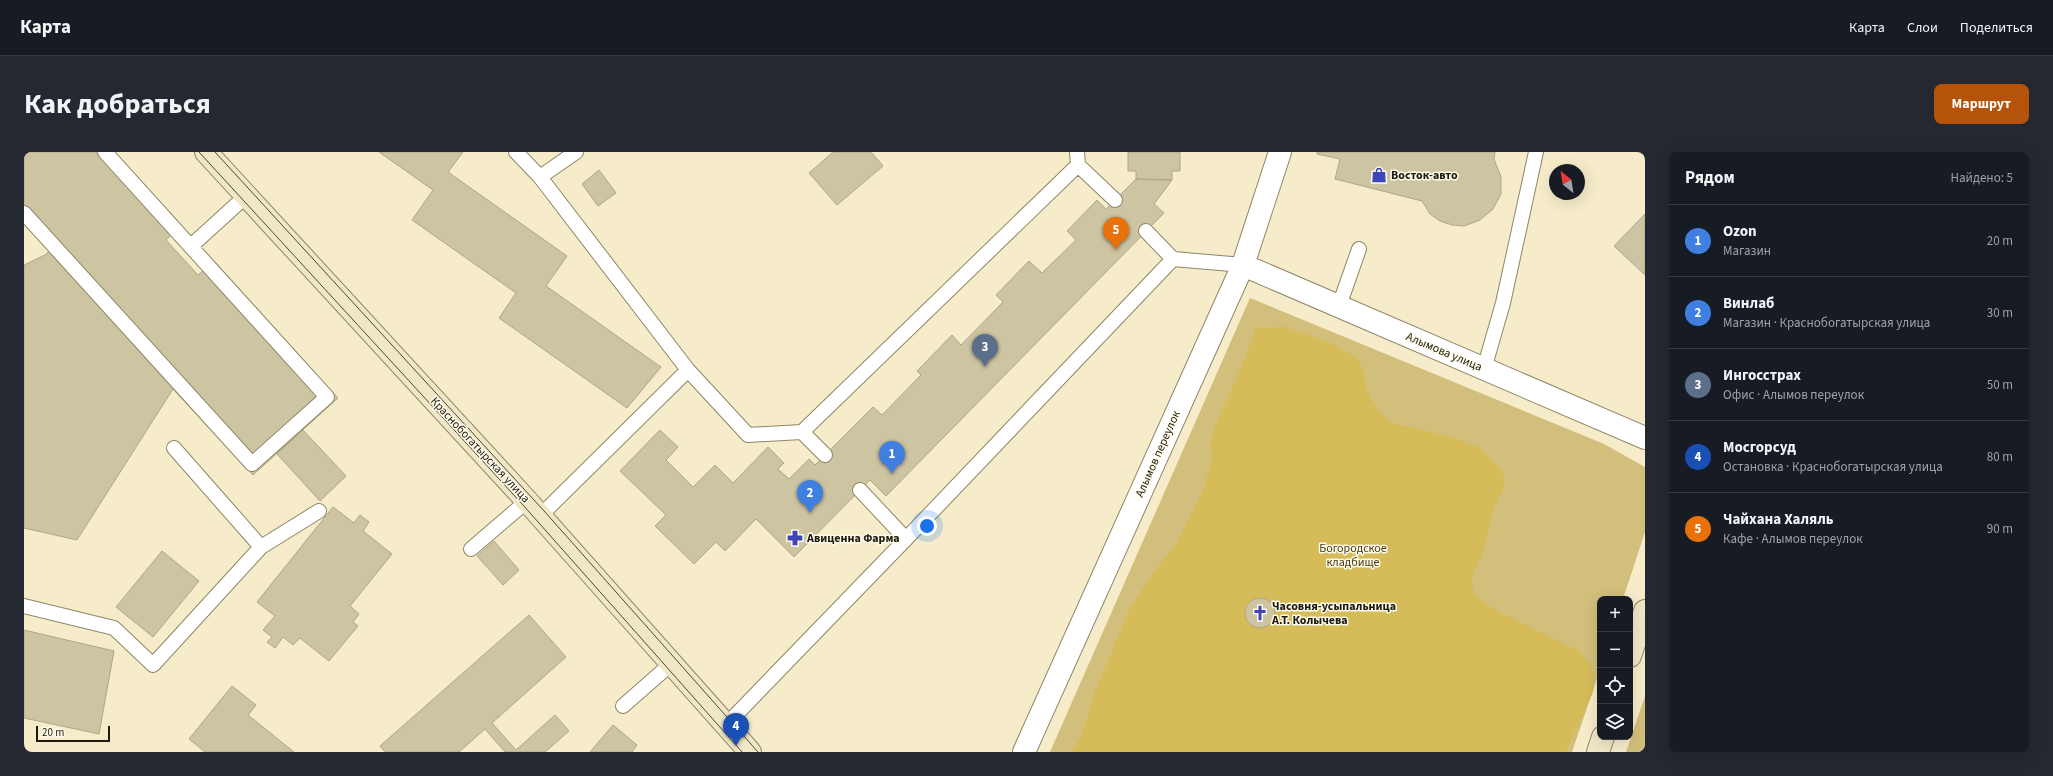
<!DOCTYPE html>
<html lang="ru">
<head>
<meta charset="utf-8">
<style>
  body { margin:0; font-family:"Source Sans 3",sans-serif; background:#242831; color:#f1f3f6 }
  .controls { position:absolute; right:12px; bottom:12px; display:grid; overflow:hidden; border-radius:8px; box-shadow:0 4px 16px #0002 }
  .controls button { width:36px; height:36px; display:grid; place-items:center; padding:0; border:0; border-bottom:1px solid #363941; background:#171b24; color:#f1f3f6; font:20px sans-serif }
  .compass { position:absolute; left:1525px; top:12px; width:36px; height:36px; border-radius:50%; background:#171b24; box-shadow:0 4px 16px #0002; rotate:330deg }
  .scale { position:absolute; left:12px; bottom:10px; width:74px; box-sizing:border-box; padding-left:4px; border:2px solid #1d1a0d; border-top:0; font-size:11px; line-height:14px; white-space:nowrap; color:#1d1a0d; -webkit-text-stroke:3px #fdfaec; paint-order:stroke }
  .you { position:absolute; left:903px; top:374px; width:14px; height:14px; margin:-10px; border:3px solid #fff; border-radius:50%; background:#1a73e8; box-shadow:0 0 0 6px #1a73e833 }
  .badge { display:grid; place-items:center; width:26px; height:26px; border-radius:50%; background:#b45309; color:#fff; font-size:13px; font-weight:700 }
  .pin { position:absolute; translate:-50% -33px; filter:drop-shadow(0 1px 2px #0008) }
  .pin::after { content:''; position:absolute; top:21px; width:14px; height:12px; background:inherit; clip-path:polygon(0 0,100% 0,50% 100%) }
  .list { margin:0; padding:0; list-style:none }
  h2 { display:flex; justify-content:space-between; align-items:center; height:52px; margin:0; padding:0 16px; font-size:17px }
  h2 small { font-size:13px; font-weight:400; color:#9ea1a6 }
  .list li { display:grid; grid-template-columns:26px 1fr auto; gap:12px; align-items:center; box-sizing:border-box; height:72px; padding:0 16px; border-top:1px solid #363941 }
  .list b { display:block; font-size:15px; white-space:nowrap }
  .list p { margin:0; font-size:13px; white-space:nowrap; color:#9ea1a6 }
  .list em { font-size:13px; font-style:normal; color:#9ea1a6 }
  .icon { flex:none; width:22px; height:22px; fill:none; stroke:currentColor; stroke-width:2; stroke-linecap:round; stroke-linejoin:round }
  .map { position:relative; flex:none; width:1621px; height:600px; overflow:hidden; border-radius:8px }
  header { display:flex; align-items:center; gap:24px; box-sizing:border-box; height:56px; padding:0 20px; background:#171b24; border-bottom:1px solid #363941 }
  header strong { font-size:19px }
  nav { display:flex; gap:22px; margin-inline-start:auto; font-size:14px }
  .intro { display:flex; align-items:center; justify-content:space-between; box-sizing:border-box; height:96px; padding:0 24px }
  h1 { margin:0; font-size:28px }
  .button { padding:10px 18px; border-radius:8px; background:#b45309; color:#fff; font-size:14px; font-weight:700 }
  main { display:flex; gap:24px; padding:0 24px }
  aside { flex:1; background:#171b24; border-radius:8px; box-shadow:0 4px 16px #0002 }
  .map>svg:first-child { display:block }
  .green { fill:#d2bf7c }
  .forest { fill:#d6bb59 }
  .building { fill:#cdc4a2; stroke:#b0a686 }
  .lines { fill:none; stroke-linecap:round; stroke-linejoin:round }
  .service-casing { stroke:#8f8666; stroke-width:16 }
  .minor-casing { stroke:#8f8666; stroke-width:24 }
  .secondary-casing { stroke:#8f8666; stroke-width:24 }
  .service { stroke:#fff; stroke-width:14 }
  .minor { stroke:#fff; stroke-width:22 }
  .secondary { stroke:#f0e7c7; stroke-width:22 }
  .tram { stroke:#4d4937; stroke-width:1 }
  .labels { text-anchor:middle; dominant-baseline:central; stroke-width:3; stroke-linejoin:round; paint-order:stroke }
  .poi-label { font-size:12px; font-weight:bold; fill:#1d1a0d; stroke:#fdfaec; text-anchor:start }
  .street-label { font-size:12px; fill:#1d1a0d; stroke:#fdfaec }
  .park-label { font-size:12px; fill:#463b11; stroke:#fdfaec }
</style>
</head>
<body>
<header>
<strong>Карта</strong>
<nav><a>Карта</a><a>Слои</a><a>Поделиться</a></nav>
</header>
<div class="intro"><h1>Как добраться</h1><a class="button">Маршрут</a></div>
<main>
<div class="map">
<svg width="1621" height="600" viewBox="0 0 1621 600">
  <rect width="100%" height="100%" fill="#f6ecca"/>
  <path class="green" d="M 1226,146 L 1580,292 L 1621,315 L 1621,380 L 1599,447 L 1576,447 L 1576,518 L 1548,600 L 1026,600 Z
    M 1621,544 L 1621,600 L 1602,600 Z"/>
  <path class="forest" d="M 1261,175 L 1305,190 L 1332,205 L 1340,218 L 1341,233 L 1348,247 L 1357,262 L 1369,271 L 1429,285 L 1457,297 L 1478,318 L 1481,333 L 1468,361 L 1460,397 L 1448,425 L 1449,441 L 1460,451 L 1474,459 L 1555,499 L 1565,511 L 1571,524 L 1569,540 L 1542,600 L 1048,600 L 1058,583 L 1071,540 L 1106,456 L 1132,417 L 1151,394 L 1180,336 L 1188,306 L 1187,290 L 1190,276 L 1222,205 L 1231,176 Z"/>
  <path class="building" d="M 0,0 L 90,0 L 157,74 L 142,88 L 174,123 L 190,109 L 314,246 L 229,323 L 149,237 L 53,388 L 0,376 L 0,113 L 21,103 L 27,97 L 0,68 Z
    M 355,0 L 439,0 L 424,20 L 543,104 L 522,134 L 637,215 L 603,256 L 475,166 L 492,141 L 388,68 L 409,38 Z
    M 809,0 L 847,0 L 859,14 L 813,53 L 785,21 Z
    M 1104,0 L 1156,0 L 1156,19 L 1148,19 L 1148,28 L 1112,27 L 1112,19 L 1104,19 Z
    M 1293,0 L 1471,0 L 1470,7 L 1477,25 L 1477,42 L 1469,57 L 1456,68 L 1440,74 L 1428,73 L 1416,69 L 1406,62 L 1398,49 L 1311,27 L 1316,7 L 1293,2 Z
    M 575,18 L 592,41 L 574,54 L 558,32 Z
    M 1112,27 L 1148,28 L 1130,52 L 1140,61 L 862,344 L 846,328 L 770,405 L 732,367 L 701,399 L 692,390 L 670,412 L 631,374 L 642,363 L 596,319 L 636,278 L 654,295 L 642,308 L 669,335 L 691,313 L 709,331 L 744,295 L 760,311 L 754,317 L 765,327 L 785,307 L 791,313 L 849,255 L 858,263 L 897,223 L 893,219 L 928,183 L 937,193 L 979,150 L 972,143 L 1005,109 L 1018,121 L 1052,88 L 1043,79 L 1073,48 L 1082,57 Z
    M 1621,62 L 1621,123 L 1590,94 Z
    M 279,278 L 322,324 L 296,349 L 253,302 Z
    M 309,355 L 330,371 L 336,363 L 345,370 L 339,379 L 368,402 L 326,454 L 335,462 L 329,470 L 334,474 L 305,509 L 276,486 L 269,493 L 259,485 L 251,496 L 243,490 L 248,485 L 239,478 L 251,464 L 233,450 Z
    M 470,389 L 495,418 L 479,433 L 453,404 Z
    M 138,399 L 175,429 L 129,485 L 92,455 Z
    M1221 461a15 15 0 1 1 30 0a15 15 0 1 1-30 0Z
    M 505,463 L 542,505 L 468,571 L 492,598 L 531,563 L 545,579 L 521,600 L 481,600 L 461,577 L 435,600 L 361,600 L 356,594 Z
    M 0,478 L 90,499 L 75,582 L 0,566 Z
    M 208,534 L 232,553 L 224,563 L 270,600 L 181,600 L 165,587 Z
    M 589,573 L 613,593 L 608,600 L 566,600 Z"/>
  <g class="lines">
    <defs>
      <path id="service" d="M 492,0 L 516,25 L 664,218 L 724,283 L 778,280 L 1054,13 L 1053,0
        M 1054,13 L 1091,48
        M 516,25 L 552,0
        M 0,61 L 228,312 L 303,245 L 81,0
        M 1122,79 L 1149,107
        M 167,94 L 222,44
        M 1315,154 L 1335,97
        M 1460,217 L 1479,151 L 1512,0
        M 778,280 L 801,303
        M 836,338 L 882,387
        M 516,364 L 664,218
        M 237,395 L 295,359
        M 447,397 L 503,349
        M 0,454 L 90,476 L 129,513 L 237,395 L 150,296
        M 599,554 L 648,511
        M 702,573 L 882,387 L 1149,107 L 1219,113"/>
      <path id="minor" d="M 1219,113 L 1621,286
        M 1000,600 L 1219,113 L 1256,0"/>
      <path id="secondary" d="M 182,0 L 503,349 L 726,600
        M 1606,504 L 1621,459
        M 1574,600 L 1579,585"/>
    </defs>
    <use href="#service" class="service-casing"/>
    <use href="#minor" class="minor-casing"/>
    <use href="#secondary" class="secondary-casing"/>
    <use href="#service" class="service"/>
    <use href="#minor" class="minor"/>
    <use href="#secondary" class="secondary"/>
    <path class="tram" d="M 175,0 L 499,353 L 718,600
      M 191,0 L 521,360 L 734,600"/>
  </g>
  <defs>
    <symbol id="shop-bare" viewBox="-9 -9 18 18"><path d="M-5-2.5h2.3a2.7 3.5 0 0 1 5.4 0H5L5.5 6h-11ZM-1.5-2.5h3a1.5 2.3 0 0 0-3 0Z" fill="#3e45b9" stroke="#fdfaec" stroke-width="2.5" paint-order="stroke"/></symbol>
    <symbol id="pharmacy-bare" viewBox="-9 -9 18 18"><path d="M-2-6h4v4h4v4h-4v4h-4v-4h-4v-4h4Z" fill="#3e45b9" stroke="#fdfaec" stroke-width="2.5" paint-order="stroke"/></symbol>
    <symbol id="church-bare" viewBox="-9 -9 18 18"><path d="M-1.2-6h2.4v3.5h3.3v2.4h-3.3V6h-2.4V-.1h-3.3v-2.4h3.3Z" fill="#3e45b9" stroke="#fdfaec" stroke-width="2.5" paint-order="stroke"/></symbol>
  </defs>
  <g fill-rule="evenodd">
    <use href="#shop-bare" x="1344" y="12" width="22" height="22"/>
    <use href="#pharmacy-bare" x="760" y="375" width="22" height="22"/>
    <use href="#church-bare" x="1225" y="450" width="22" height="22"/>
  </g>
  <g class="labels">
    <g class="poi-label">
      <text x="1367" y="23">Восток-авто</text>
      <text x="783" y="386">Авиценна Фарма</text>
      <text x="1248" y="454">Часовня-усыпальница<tspan x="1248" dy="14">А.Т. Колычева</tspan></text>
    </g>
    <g class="street-label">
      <text transform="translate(1420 200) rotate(23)">Алымова улица</text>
      <text transform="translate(456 298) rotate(47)">Краснобогатырская улица</text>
      <text transform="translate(1134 302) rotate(-66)">Алымов переулок</text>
    </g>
    <g class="park-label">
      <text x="1329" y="396">Богородское<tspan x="1329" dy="14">кладбище</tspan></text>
    </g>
  </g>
</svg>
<div class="controls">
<button>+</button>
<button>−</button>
<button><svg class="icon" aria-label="locate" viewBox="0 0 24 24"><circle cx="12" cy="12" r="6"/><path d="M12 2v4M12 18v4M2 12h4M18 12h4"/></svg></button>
<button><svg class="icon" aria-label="layers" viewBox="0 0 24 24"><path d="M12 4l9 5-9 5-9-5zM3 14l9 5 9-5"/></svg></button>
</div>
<svg class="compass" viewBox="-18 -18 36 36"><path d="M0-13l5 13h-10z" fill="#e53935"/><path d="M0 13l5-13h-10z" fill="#9ea1a6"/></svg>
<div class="scale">20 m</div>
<div class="you"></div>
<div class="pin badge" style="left:868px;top:322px;background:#3f7fe0">1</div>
<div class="pin badge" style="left:786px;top:361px;background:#3f7fe0">2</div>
<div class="pin badge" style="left:961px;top:215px;background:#5c6f8a">3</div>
<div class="pin badge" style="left:712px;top:594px;background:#1a4fb4">4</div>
<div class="pin badge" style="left:1092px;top:98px;background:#e8710a">5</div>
</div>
<aside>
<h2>Рядом<small>Найдено: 5</small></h2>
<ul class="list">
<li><span class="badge" style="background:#3f7fe0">1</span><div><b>Ozon</b><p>Магазин</p></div><em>20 m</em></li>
<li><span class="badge" style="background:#3f7fe0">2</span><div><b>Винлаб</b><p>Магазин · Краснобогатырская улица</p></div><em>30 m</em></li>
<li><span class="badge" style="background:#5c6f8a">3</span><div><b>Ингосстрах</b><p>Офис · Алымов переулок</p></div><em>50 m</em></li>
<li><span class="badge" style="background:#1a4fb4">4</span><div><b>Мосгорсуд</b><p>Остановка · Краснобогатырская улица</p></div><em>80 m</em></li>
<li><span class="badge" style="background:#e8710a">5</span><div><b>Чайхана Халяль</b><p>Кафе · Алымов переулок</p></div><em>90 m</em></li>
</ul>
</aside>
</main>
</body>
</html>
